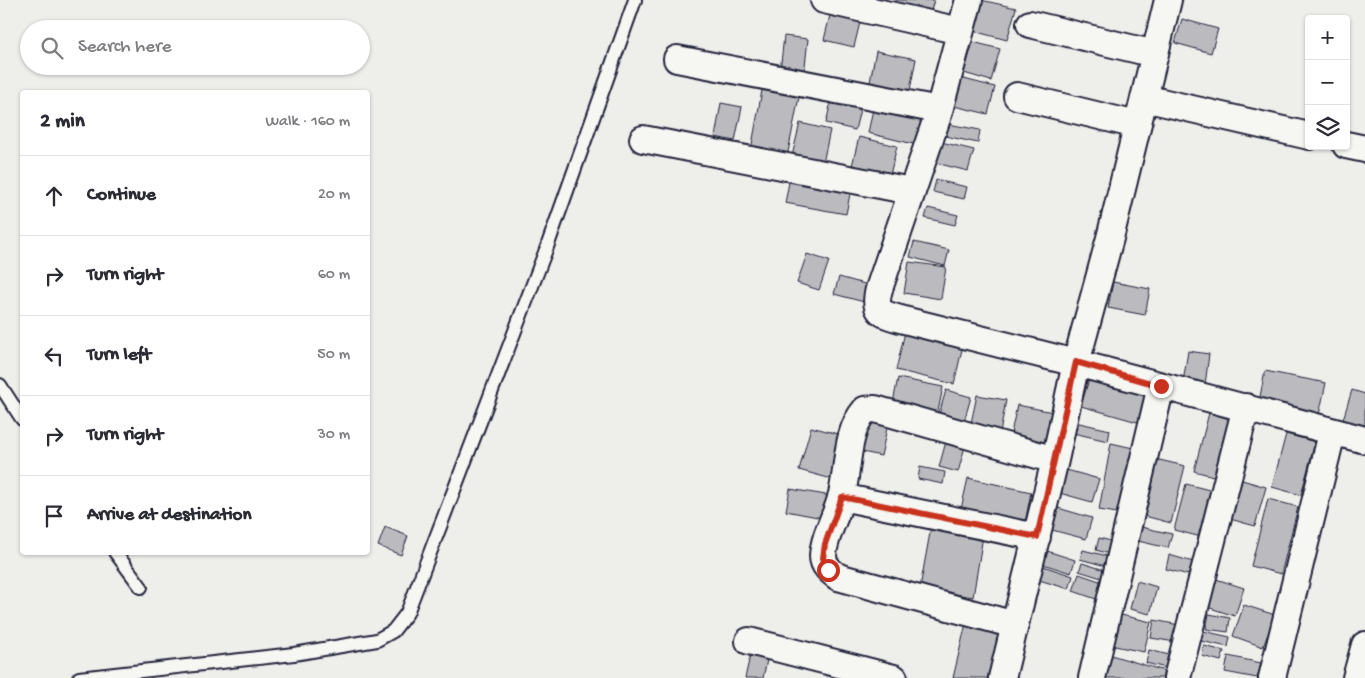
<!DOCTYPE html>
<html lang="en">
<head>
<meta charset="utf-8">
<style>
  body { margin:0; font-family:"Gochi Hand",sans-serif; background:#f2f2f3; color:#2b2b33 }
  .controls { position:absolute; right:15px; top:15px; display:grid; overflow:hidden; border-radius:5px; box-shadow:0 1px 4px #0004 }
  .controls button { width:45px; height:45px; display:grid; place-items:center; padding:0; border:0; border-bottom:1px solid #e1e1e2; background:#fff; color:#2b2b33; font:25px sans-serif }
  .stop { position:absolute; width:15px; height:15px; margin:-11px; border:4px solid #c8321e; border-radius:50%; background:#fff }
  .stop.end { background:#c8321e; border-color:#fff; box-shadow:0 1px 5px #0008 }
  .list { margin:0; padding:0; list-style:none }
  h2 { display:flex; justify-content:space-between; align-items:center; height:65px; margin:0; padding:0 20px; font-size:21px }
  h2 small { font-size:16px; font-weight:400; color:#7c7c81 }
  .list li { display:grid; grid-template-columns:32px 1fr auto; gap:15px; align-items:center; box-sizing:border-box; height:80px; padding:0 20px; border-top:1px solid #e1e1e2 }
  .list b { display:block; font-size:19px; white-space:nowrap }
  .list em { font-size:16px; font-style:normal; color:#7c7c81 }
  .icon { flex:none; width:28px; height:28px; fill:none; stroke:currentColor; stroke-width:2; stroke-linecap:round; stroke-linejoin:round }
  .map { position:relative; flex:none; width:1365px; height:678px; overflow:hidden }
  .search { position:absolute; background:#fff; box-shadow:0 1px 4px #0004; left:20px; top:20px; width:350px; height:55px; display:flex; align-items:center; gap:12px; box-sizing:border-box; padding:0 18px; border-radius:28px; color:#7c7c81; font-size:19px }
  .panel { position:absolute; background:#fff; box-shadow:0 1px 4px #0004; left:20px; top:90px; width:350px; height:465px; border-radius:5px }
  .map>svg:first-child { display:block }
  .building { fill:#bbbbbf; stroke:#22223b }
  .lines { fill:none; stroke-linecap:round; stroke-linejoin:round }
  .lane-casing { stroke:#22223b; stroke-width:16 }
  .street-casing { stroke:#22223b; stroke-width:30 }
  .lane { stroke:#f6f6f2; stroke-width:12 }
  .street { stroke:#f6f6f2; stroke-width:26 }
  .route { stroke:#c8321e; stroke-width:6 }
</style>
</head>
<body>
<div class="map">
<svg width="1365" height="678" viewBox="0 0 1365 678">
  <rect width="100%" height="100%" fill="#eeeeeb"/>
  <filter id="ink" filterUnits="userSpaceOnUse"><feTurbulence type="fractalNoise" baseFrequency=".02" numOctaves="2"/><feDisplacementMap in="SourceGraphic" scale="10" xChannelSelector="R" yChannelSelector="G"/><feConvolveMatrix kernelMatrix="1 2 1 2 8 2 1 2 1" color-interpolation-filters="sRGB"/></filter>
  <g filter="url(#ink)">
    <path class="building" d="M 896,0 L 934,0 L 930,14 L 895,4 Z
      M 981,0 L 1016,8 L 1007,40 L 973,31 Z
      M 831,11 L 861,18 L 854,47 L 824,40 Z
      M 1182,19 L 1218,29 L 1211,53 L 1175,43 Z
      M 784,36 L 808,39 L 804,75 L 780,72 Z
      M 973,42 L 1000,49 L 991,81 L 964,73 Z
      M 876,51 L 916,59 L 909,95 L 869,87 Z
      M 960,78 L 995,87 L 988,114 L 954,106 Z
      M 763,85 L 800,92 L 787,157 L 751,150 Z
      M 833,93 L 862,101 L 855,130 L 826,123 Z
      M 721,103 L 742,107 L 735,141 L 715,137 Z
      M 874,104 L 929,117 L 922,146 L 868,133 Z
      M 800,123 L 830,130 L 823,163 L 792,156 Z
      M 948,124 L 980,130 L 978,143 L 945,136 Z
      M 859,137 L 897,146 L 889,179 L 851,170 Z
      M 941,142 L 974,150 L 968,171 L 936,163 Z
      M 790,177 L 851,189 L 846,214 L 785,203 Z
      M 936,180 L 967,187 L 964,199 L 933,192 Z
      M 928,208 L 958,215 L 955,225 L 925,218 Z
      M 914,242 L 949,250 L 945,266 L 910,257 Z
      M 807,254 L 829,261 L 819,290 L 797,283 Z
      M 909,262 L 946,267 L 941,299 L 904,293 Z
      M 839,277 L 872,286 L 868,303 L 834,294 Z
      M 1113,282 L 1150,289 L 1145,315 L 1108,308 Z
      M 905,332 L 963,345 L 954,384 L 896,370 Z
      M 1188,351 L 1209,354 L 1205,385 L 1183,382 Z
      M 1265,371 L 1326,383 L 1319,415 L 1259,402 Z
      M 898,378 L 943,387 L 937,416 L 892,407 Z
      M 1089,379 L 1156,397 L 1148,425 L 1081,406 Z
      M 946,390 L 971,397 L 963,425 L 938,418 Z
      M 1352,390 L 1365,394 L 1365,433 L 1341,426 Z
      M 977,395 L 1006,400 L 1000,433 L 970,428 Z
      M 1017,405 L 1058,413 L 1051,446 L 1010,438 Z
      M 1209,413 L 1236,421 L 1221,478 L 1194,471 Z
      M 864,418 L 888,423 L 881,456 L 858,451 Z
      M 1075,422 L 1110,430 L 1108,441 L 1073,433 Z
      M 811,427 L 850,437 L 839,481 L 799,470 Z
      M 1286,434 L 1315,442 L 1301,495 L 1272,487 Z
      M 947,438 L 966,443 L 958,472 L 939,467 Z
      M 1111,443 L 1142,450 L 1129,515 L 1099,510 Z
      M 1155,459 L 1185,466 L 1171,523 L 1141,515 Z
      M 920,467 L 945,472 L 943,484 L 918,479 Z
      M 1063,469 L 1099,479 L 1092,502 L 1056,492 Z
      M 968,478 L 1031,492 L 1025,523 L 961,509 Z
      M 1242,480 L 1266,487 L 1255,526 L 1230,519 Z
      M 1186,484 L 1221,493 L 1209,539 L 1174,530 Z
      M 790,489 L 832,496 L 828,519 L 786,511 Z
      M 1268,499 L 1298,507 L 1281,574 L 1251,566 Z
      M 1058,508 L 1092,518 L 1086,539 L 1052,530 Z
      M 385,527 L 408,536 L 401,555 L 378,546 Z
      M 931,527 L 983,536 L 973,597 L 920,588 Z
      M 1141,527 L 1172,534 L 1168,548 L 1138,541 Z
      M 1099,538 L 1119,543 L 1116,556 L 1096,550 Z
      M 1044,550 L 1075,560 L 1071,573 L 1040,563 Z
      M 1083,550 L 1115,558 L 1113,568 L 1080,559 Z
      M 1169,555 L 1200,564 L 1196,577 L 1166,569 Z
      M 1082,563 L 1111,572 L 1108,580 L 1079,571 Z
      M 1043,566 L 1073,576 L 1069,589 L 1039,580 Z
      M 1079,574 L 1111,585 L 1105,602 L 1073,591 Z
      M 1216,579 L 1244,588 L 1235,616 L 1207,607 Z
      M 1137,581 L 1157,587 L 1150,614 L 1130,609 Z
      M 1244,605 L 1275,615 L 1263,647 L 1233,636 Z
      M 1117,614 L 1151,622 L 1144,652 L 1110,645 Z
      M 1209,614 L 1230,618 L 1228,632 L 1206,629 Z
      M 967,619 L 1005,629 L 993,678 L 953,678 Z
      M 1154,620 L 1184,626 L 1181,643 L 1151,638 Z
      M 1203,631 L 1230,637 L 1228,647 L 1201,641 Z
      M 1204,646 L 1224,651 L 1221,661 L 1202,656 Z
      M 752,647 L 769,651 L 763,678 L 745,678 Z
      M 1149,650 L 1177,657 L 1174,670 L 1146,663 Z
      M 1111,655 L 1168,672 L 1167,678 L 1104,678 Z
      M 1228,656 L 1261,663 L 1257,678 L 1225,672 Z"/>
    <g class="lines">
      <defs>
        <path id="lane" d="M 0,385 L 22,419
          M 115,552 L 141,587
          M 79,678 L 294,654 L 377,640 L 393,631 L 407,613 L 547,247 L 635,0"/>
        <path id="street" d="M 824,0 L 960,31
          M 969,0 L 937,118 L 879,289 C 872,314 884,314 904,320 L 1076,363 L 1365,440
          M 1030,24 L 1155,54
          M 677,59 L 939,110
          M 1017,96 L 1137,125
          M 1144,98 L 1309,136
          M 643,139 L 911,191
          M 1346,145 L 1365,149
          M 841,497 L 1037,537
          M 1015,625 L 838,577 C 831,572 823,566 823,556 C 824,536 836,517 841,498 C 849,469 845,433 865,410 L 875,409 L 1055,460
          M 749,641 L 894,678
          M 1002,678 L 1055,460 L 1076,363 L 1110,238 L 1168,0
          M 1092,678 L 1161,386
          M 1177,678 L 1246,407
          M 1272,678 L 1332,433
          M 1356,678 L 1365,645"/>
      </defs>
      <use href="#lane" class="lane-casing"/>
      <use href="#street" class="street-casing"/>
      <use href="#lane" class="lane"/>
      <use href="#street" class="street"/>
    </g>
  </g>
  <g class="lines" filter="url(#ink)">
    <path class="route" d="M 828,570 L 823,558 L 825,544 L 842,497 L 1037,537 L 1076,362 L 1161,386"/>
  </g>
</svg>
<div class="controls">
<button>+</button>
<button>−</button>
<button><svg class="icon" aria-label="layers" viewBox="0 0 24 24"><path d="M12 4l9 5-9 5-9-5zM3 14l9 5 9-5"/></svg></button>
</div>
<div class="stop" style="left:828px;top:570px"></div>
<div class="stop end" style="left:1161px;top:386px"></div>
<div class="search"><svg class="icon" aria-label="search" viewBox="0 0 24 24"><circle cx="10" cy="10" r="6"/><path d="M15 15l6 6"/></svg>Search here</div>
<section class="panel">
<h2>2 min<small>Walk · 160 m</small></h2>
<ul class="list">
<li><svg class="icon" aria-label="ahead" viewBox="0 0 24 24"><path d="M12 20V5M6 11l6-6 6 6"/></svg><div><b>Continue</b></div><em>20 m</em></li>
<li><svg class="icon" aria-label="right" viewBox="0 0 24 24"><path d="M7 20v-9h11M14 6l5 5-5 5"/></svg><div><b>Turn right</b></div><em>60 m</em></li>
<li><svg class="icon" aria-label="left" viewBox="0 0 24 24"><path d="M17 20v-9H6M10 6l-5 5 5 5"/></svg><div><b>Turn left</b></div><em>50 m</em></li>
<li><svg class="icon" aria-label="right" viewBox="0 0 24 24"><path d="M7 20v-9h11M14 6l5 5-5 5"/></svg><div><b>Turn right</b></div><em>30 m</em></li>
<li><svg class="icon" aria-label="arrive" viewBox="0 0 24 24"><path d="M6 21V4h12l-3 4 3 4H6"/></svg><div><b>Arrive at destination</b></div></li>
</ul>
</section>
</div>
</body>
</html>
